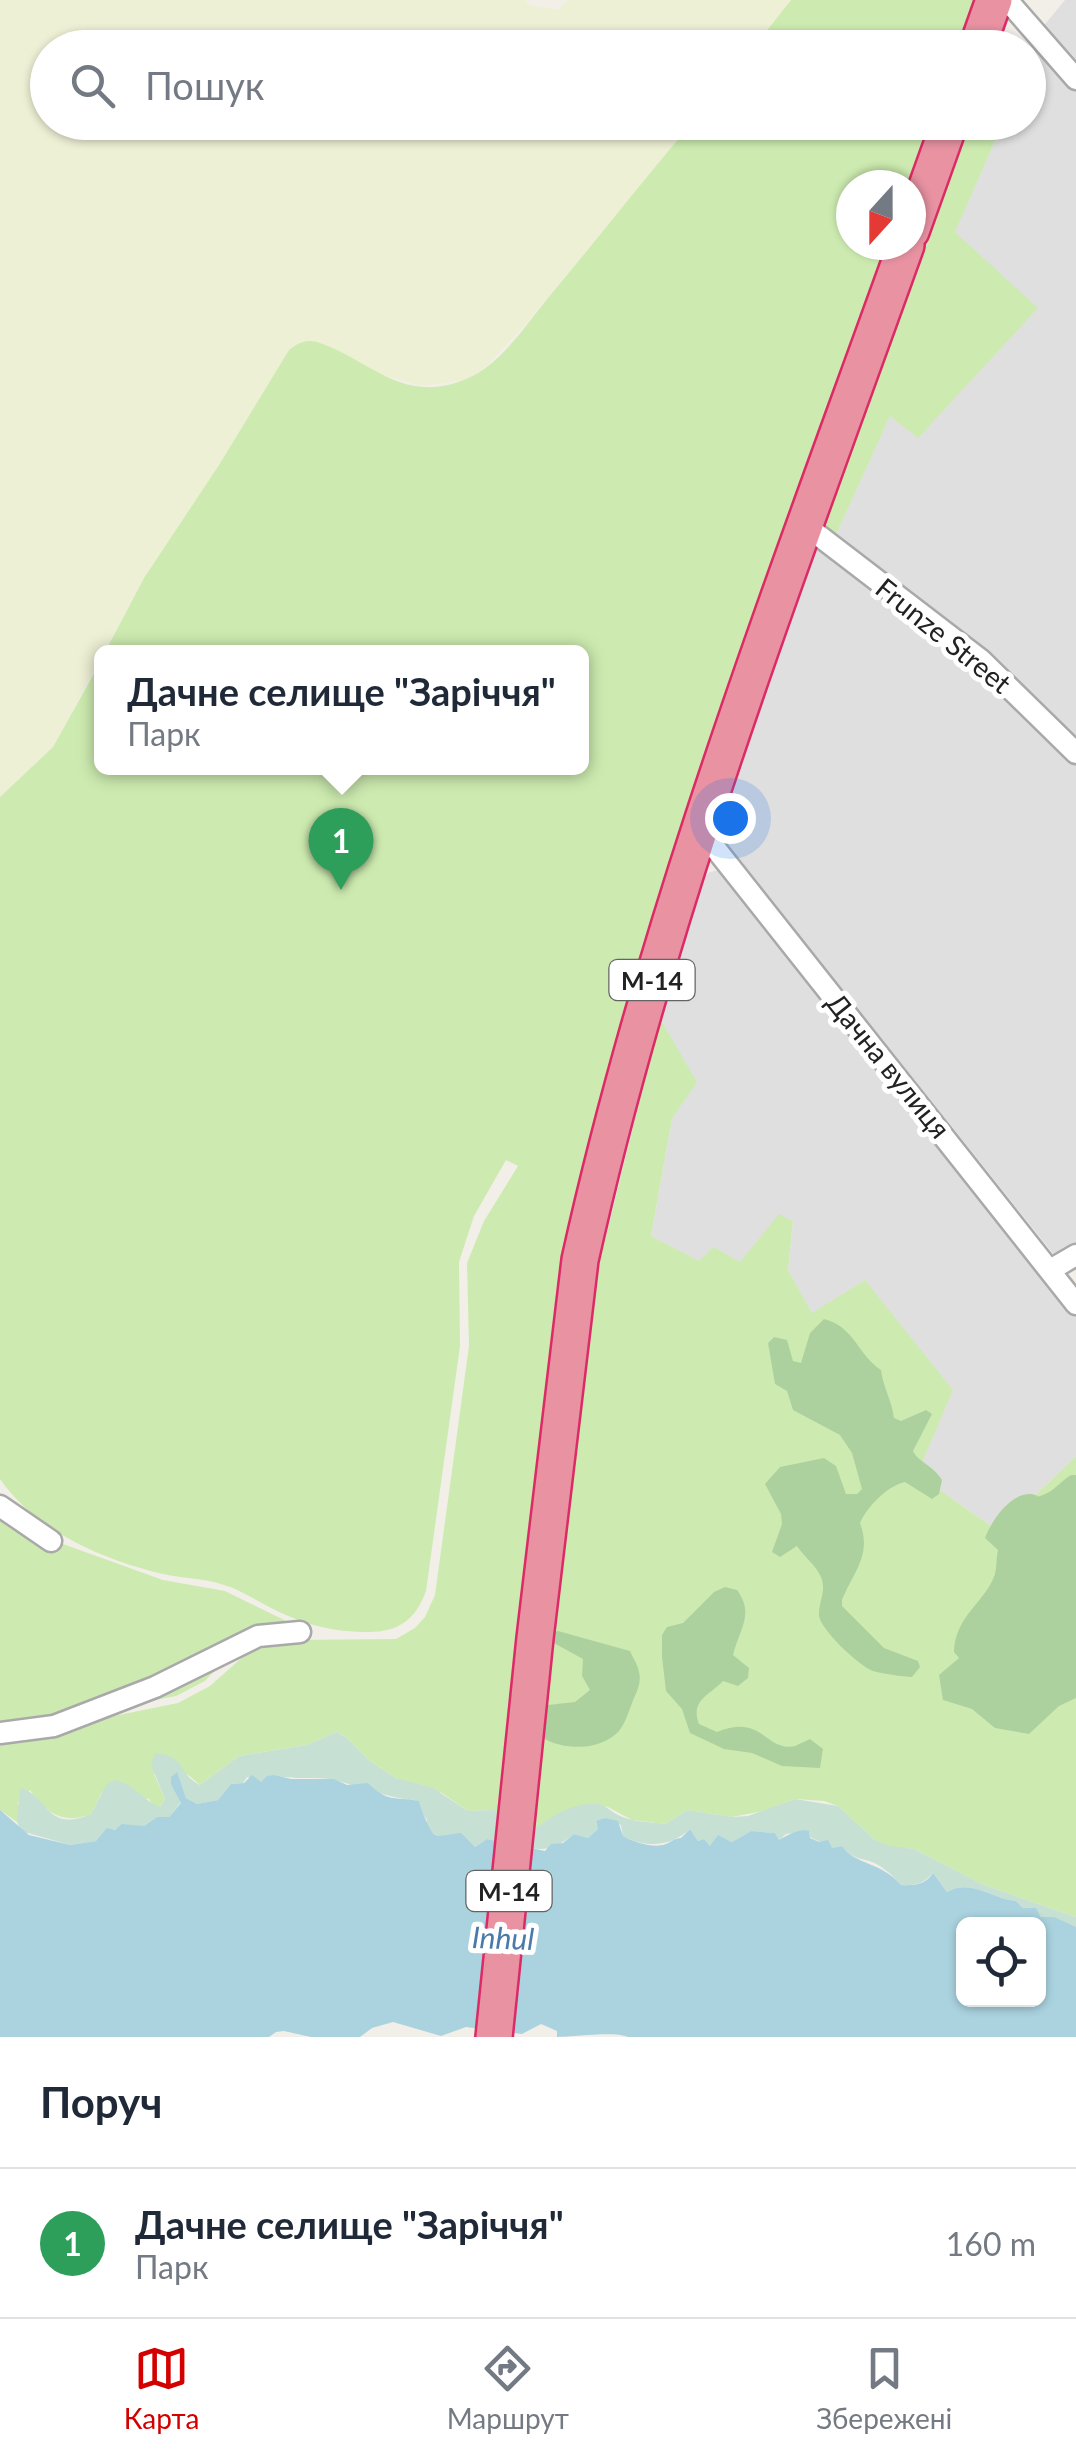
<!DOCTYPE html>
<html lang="uk">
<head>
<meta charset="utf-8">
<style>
  body { margin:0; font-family:Lato,sans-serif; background:#f2f2f3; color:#1f2937 }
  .controls { position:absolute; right:30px; bottom:30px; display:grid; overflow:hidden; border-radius:15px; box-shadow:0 2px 8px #0004 }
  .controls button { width:90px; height:90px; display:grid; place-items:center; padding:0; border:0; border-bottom:2px solid #e0e1e3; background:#fff; color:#1f2937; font:50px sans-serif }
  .compass { position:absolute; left:836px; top:170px; width:90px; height:90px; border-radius:50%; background:#fff; box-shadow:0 2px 8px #0004; rotate:201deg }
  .you { position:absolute; left:730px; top:818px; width:35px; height:35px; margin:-25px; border:8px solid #fff; border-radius:50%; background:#1a73e8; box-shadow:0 0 0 15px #1a73e833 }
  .badge { display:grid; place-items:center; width:65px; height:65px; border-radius:50%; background:#d40000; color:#fff; font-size:32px; font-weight:700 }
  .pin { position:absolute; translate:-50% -82px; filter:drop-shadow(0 2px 5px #0008) }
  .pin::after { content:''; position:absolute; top:52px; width:35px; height:30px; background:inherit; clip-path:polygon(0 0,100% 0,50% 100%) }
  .popup { position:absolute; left:94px; top:645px; width:495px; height:130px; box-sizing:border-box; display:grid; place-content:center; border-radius:15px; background:#fff; filter:drop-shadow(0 2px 8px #0005); font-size:32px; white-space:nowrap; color:#747a83 }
  .popup b { font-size:38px; color:#1f2937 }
  .popup::after { content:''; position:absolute; left:50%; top:100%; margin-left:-20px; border:20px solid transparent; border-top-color:#fff }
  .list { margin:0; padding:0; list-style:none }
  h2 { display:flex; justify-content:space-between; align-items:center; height:130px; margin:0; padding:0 40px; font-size:42px }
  h2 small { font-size:32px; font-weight:400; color:#747a83 }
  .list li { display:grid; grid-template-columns:65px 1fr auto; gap:30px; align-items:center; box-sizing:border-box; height:150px; padding:0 40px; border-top:2px solid #e0e1e3 }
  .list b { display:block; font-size:38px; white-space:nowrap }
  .list p { margin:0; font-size:32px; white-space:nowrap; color:#747a83 }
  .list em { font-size:32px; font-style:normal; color:#747a83 }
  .icon { flex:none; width:55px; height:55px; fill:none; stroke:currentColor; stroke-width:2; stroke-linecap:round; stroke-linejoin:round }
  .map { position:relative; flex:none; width:1076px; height:2037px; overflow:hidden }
  .search { position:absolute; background:#fff; box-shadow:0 2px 8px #0004; left:30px; right:30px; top:30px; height:110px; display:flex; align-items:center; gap:25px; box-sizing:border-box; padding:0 35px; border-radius:55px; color:#747a83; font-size:38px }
  .sheet { height:280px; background:#fff }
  nav { display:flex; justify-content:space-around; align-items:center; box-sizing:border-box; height:140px; border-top:2px solid #e0e1e3; background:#fff; font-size:28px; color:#747a83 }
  nav a { display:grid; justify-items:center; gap:5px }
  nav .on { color:#d40000 }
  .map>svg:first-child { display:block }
  .residential { fill:#e0dfdf }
  .farmland { fill:#eef0d5 }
  .grass { fill:#cdebb0 }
  .forest { fill:#add19e }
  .wetland { fill:#c6e0d4 }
  .water { fill:#aad3df; fill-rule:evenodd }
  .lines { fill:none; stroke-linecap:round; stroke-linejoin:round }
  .street-casing { stroke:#a9a9a9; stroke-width:25 }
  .highway-casing { stroke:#dc2a67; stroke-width:40 }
  .street { stroke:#fff; stroke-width:20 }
  .highway { stroke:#e892a2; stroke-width:35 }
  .labels { text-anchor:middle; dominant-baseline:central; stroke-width:10; stroke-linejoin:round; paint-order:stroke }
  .shield { fill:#fff; stroke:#646464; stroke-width:2.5 }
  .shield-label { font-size:25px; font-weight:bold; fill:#222 }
  .street-label { font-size:28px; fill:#222; stroke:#fff }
  .water-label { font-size:30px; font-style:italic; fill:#4a7aab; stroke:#fff }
</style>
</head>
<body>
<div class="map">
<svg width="1076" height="2037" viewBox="0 0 1076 2037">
  <rect width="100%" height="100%" fill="#f2efe9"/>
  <path class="residential" d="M 1065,0 L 1076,0 L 1076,68 L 1041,29 Z
    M 1037,45 L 1076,86 L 1076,740 L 835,537 L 890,415 L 917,437 L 954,232 L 1003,123 L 1028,122 L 1029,64 Z
    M 826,548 L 983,665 L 1076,757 L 1076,1264 L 1059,1261 L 726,843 L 723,826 L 728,807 L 812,555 L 819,549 Z
    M 728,868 L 1076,1298 L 1076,1456 L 998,1531 L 917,1474 L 865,1280 L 812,1314 L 788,1270 L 793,1221 L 740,1262 L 699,1262 L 651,1236 L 672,1119 L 696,1082 L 660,1018 L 700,880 L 710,872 Z"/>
  <path class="farmland" d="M 0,0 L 525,0 L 530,5 L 558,10 L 568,0 L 791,0 L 753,47 L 48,48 L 48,122 L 692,123 L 526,324 L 483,370 L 464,380 L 421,386 L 373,372 L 316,342 L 289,350 L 219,465 L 144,578 L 53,747 L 0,797 Z"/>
  <path class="grass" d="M 791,0 L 985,0 L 968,47 L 753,48 Z
    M 692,123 L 941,123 L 911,185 L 851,185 L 851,245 L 898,245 L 797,527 L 550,1406 L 499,1817 L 494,1810 L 468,1811 L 442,1793 L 396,1778 L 371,1762 L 346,1737 L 336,1732 L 307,1745 L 239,1756 L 200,1785 L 188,1775 L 154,1774 L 165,1799 L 160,1807 L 153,1806 L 149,1799 L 102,1792 L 91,1814 C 64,1825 45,1813 30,1790 L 18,1802 L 20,1814 L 17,1822 L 0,1810 L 0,1739 L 178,1703 L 210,1686 L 255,1646 L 285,1640 L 396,1639 L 415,1628 L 425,1617 L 435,1595 L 469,1346 L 467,1263 L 484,1221 L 518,1166 L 506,1160 L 474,1216 L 459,1262 L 460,1346 L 426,1591 C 416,1619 399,1632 369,1632 C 333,1632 305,1625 273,1609 C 257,1601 241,1590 224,1585 C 205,1578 183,1579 163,1574 C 103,1560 36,1531 0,1479 L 0,797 L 53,747 L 101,661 L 101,768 L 581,768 L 581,652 L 105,652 L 144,578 L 219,465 L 289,350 C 298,343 305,339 317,342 C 370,359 402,406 466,379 C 502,364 527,323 552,293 C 599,237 644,179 692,123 Z
    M 966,123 L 1003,123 L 955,232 L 1038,308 L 918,438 L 890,416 L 835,537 L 825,529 L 824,522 Z
    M 660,1018 L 697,1082 L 672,1119 L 651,1236 L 699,1261 L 714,1247 L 740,1262 L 779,1214 L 793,1221 L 788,1270 L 812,1313 L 865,1280 L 953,1390 L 917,1474 L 998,1531 L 1076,1456 L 1076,1917 L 984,1885 L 914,1849 L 889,1847 L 875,1840 L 838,1806 L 824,1801 L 795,1799 L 763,1811 L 732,1817 L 687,1810 L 665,1824 L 632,1820 L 608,1807 L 590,1804 L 564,1811 L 526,1837 L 590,1301 Z
    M 0,1493 L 13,1509 L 63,1544 L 163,1580 L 225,1591 L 311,1633 L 284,1633 L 224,1661 L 205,1681 L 176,1696 L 0,1731 Z"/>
  <path class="forest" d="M 824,1319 C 855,1327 857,1354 881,1370 C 883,1387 892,1401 894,1418 L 901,1421 L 926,1410 L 932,1414 L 913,1451 C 918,1462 933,1465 942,1480 L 939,1494 L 932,1499 L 905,1482 C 887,1486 867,1507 860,1523 C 872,1555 854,1571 842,1600 L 842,1606 L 884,1648 L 918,1661 L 920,1667 L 912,1677 C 905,1677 878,1673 873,1671 C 859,1666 821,1630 819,1616 C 818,1602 827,1592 821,1577 C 816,1565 804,1557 797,1546 L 780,1557 L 772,1552 L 782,1524 L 781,1514 L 765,1484 L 780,1467 L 824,1458 L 836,1466 L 846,1494 L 857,1494 L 862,1489 L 852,1453 L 840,1435 L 793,1410 L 787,1391 L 775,1384 L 768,1343 L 774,1337 L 787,1340 L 793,1361 L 801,1363 L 810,1333 Z
    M 1071,1475 L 1076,1475 L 1076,1698 L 1059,1706 L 1029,1734 L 995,1728 L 972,1709 L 943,1700 L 939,1675 L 959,1658 L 954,1652 C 955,1615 986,1602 995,1574 C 997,1566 996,1558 998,1550 L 985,1538 C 991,1522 1009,1494 1030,1494 C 1042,1495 1033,1499 1045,1494 C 1054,1491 1062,1480 1071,1475 Z
    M 725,1587 L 737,1590 C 755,1614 739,1630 733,1655 L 749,1668 L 748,1678 L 738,1686 L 723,1681 C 709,1696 690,1700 699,1724 L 717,1732 C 763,1713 765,1752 795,1746 C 800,1744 805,1741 810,1739 L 823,1749 L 820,1768 L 782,1766 L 752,1753 L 724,1749 L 690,1733 L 682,1709 L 666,1691 L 662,1657 L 662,1635 L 667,1627 L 683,1623 L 714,1592 Z
    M 558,1631 L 630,1651 C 633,1658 638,1665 639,1672 C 642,1683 636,1693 632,1703 C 629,1711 625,1724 619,1731 C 602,1750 566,1751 545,1739 L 542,1732 L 548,1705 L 575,1702 L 590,1690 L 582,1676 L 583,1659 L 552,1642 L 554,1632 Z"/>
  <path class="wetland" d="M 336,1732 L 346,1737 L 371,1762 L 396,1778 L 433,1788 L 468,1811 L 495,1810 L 499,1817 L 496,1841 L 487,1839 L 475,1847 L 452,1834 C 441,1839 436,1836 427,1828 L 427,1820 L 415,1800 C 388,1798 365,1788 338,1781 C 318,1775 295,1781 275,1775 L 261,1782 L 247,1777 L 243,1783 L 231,1784 L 218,1800 L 197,1804 L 186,1798 L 176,1772 L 176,1790 L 181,1802 L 169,1817 L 157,1817 L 144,1826 L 110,1830 L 96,1841 L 70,1845 L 21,1831 L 17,1822 L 20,1788 C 48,1794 45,1834 91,1814 L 106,1785 L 115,1780 C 137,1785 143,1801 160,1807 L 165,1799 L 151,1765 L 155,1753 C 187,1755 177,1774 200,1785 L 239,1756 L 307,1745 Z
    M 795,1799 L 838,1806 L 875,1840 L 889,1846 L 914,1849 L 984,1885 L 1076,1917 L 1076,1927 L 1041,1917 L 1035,1908 L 1023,1908 L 1016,1901 C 992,1899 971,1878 947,1892 L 933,1873 C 924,1883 916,1886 901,1885 C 894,1876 880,1864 869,1861 C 858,1858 850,1857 842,1846 L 832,1848 L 810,1837 L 809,1831 L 786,1834 L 779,1840 L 775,1833 L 751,1831 L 732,1842 L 720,1836 L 710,1846 L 704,1839 L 698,1841 L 690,1829 C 672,1846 646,1849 623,1836 L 621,1825 L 605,1818 L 596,1822 L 598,1829 L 588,1838 L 574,1834 C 557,1847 546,1852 525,1847 L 525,1837 C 544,1821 570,1802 597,1804 C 606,1805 610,1811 618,1815 C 631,1822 650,1822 665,1824 L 687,1810 L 732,1817 L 748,1816 Z"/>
  <path class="water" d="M 177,1772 L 186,1798 L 197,1804 L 218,1800 L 231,1784 L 244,1783 L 252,1775 L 261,1782 L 267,1776 L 275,1775 L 291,1779 L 334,1779 L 347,1785 L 368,1783 C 388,1803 393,1796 419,1801 C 420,1807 423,1813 425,1818 C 435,1843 437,1835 461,1833 L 475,1847 L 487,1839 L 545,1851 L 551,1844 L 563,1843 L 574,1834 L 588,1838 L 598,1829 L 596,1821 L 605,1818 L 618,1821 L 623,1836 C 633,1842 654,1849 666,1844 C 671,1842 675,1838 681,1838 L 690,1829 L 698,1841 L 704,1839 L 710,1846 L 718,1835 L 732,1842 L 751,1831 L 775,1833 L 779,1840 C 788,1835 800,1828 809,1831 L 810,1838 L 819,1842 L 828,1840 L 832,1848 L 842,1846 C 855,1865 882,1862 901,1885 C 915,1886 926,1884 933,1873 L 947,1892 C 971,1878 992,1899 1016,1901 L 1023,1908 L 1036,1908 L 1041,1917 L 1054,1917 L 1076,1927 L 1076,2037 L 628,2037 C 613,2031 576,2037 557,2037 L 557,2031 L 541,2024 L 522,2034 L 466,2027 L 441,2036 L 393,2022 L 372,2028 L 360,2037 L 311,2037 L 284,2031 L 276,2032 L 269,2037 L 0,2037 L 0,1810 L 29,1835 L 70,1845 L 96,1841 L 107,1828 L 115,1830 L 122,1824 L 144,1826 L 157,1817 L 169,1817 L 181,1803 L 171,1784 L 171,1777 ZM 964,1924 L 1038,1924 L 1038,2000 L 964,2000 Z"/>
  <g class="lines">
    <defs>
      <path id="street" d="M 1007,0 L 1076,79
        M 805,525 L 981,660 L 1076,753
        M 700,829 L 1076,1304
        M 1052,1269 L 1076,1255
        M 0,1506 L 51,1541
        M 0,1733 L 54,1726 L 155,1687 L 258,1636 L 300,1632"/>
      <path id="highway" d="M 977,48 L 994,0
        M 911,231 L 950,122
        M 494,2037 L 535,1638 L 580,1260 C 657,912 786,579 906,245"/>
    </defs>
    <use href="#street" class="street-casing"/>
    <use href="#highway" class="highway-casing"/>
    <use href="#street" class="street"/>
    <use href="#highway" class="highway"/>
  </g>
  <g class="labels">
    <g class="shield">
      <rect x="609.5" y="960" width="85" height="40" rx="8"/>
      <rect x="466.5" y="1871" width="85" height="40" rx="8"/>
    </g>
    <g class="shield-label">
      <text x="652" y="980">М-14</text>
      <text x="509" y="1891">М-14</text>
    </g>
    <g class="street-label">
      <text transform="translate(944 635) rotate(39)">Frunze Street</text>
      <text transform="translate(889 1065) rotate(51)">Дачна вулиця</text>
    </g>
    <g class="water-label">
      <text transform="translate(503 1937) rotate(2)">Inhul</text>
    </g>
  </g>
</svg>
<div class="controls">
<button><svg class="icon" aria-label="locate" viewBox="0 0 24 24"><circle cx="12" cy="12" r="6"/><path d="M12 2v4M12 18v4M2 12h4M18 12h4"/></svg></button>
</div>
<svg class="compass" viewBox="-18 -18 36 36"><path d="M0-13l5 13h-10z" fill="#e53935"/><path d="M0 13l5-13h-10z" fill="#747a83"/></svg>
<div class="you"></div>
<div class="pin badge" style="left:341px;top:890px;background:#2e9e5b">1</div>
<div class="popup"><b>Дачне селище &quot;Заріччя&quot;</b>Парк</div>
<div class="search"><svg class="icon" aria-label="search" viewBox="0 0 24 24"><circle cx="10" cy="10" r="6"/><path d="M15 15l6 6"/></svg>Пошук</div>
</div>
<section class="sheet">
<h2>Поруч<small></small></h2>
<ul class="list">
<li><span class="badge" style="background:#2e9e5b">1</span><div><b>Дачне селище &quot;Заріччя&quot;</b><p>Парк</p></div><em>160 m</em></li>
</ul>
</section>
<nav>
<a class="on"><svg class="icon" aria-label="map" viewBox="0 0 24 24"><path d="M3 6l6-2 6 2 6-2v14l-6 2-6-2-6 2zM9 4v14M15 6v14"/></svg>Карта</a>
<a><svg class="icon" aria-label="directions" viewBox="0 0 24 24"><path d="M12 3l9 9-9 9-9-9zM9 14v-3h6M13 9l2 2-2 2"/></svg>Маршрут</a>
<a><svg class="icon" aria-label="saved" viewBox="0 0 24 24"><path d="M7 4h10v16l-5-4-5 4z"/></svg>Збережені</a>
</nav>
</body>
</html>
